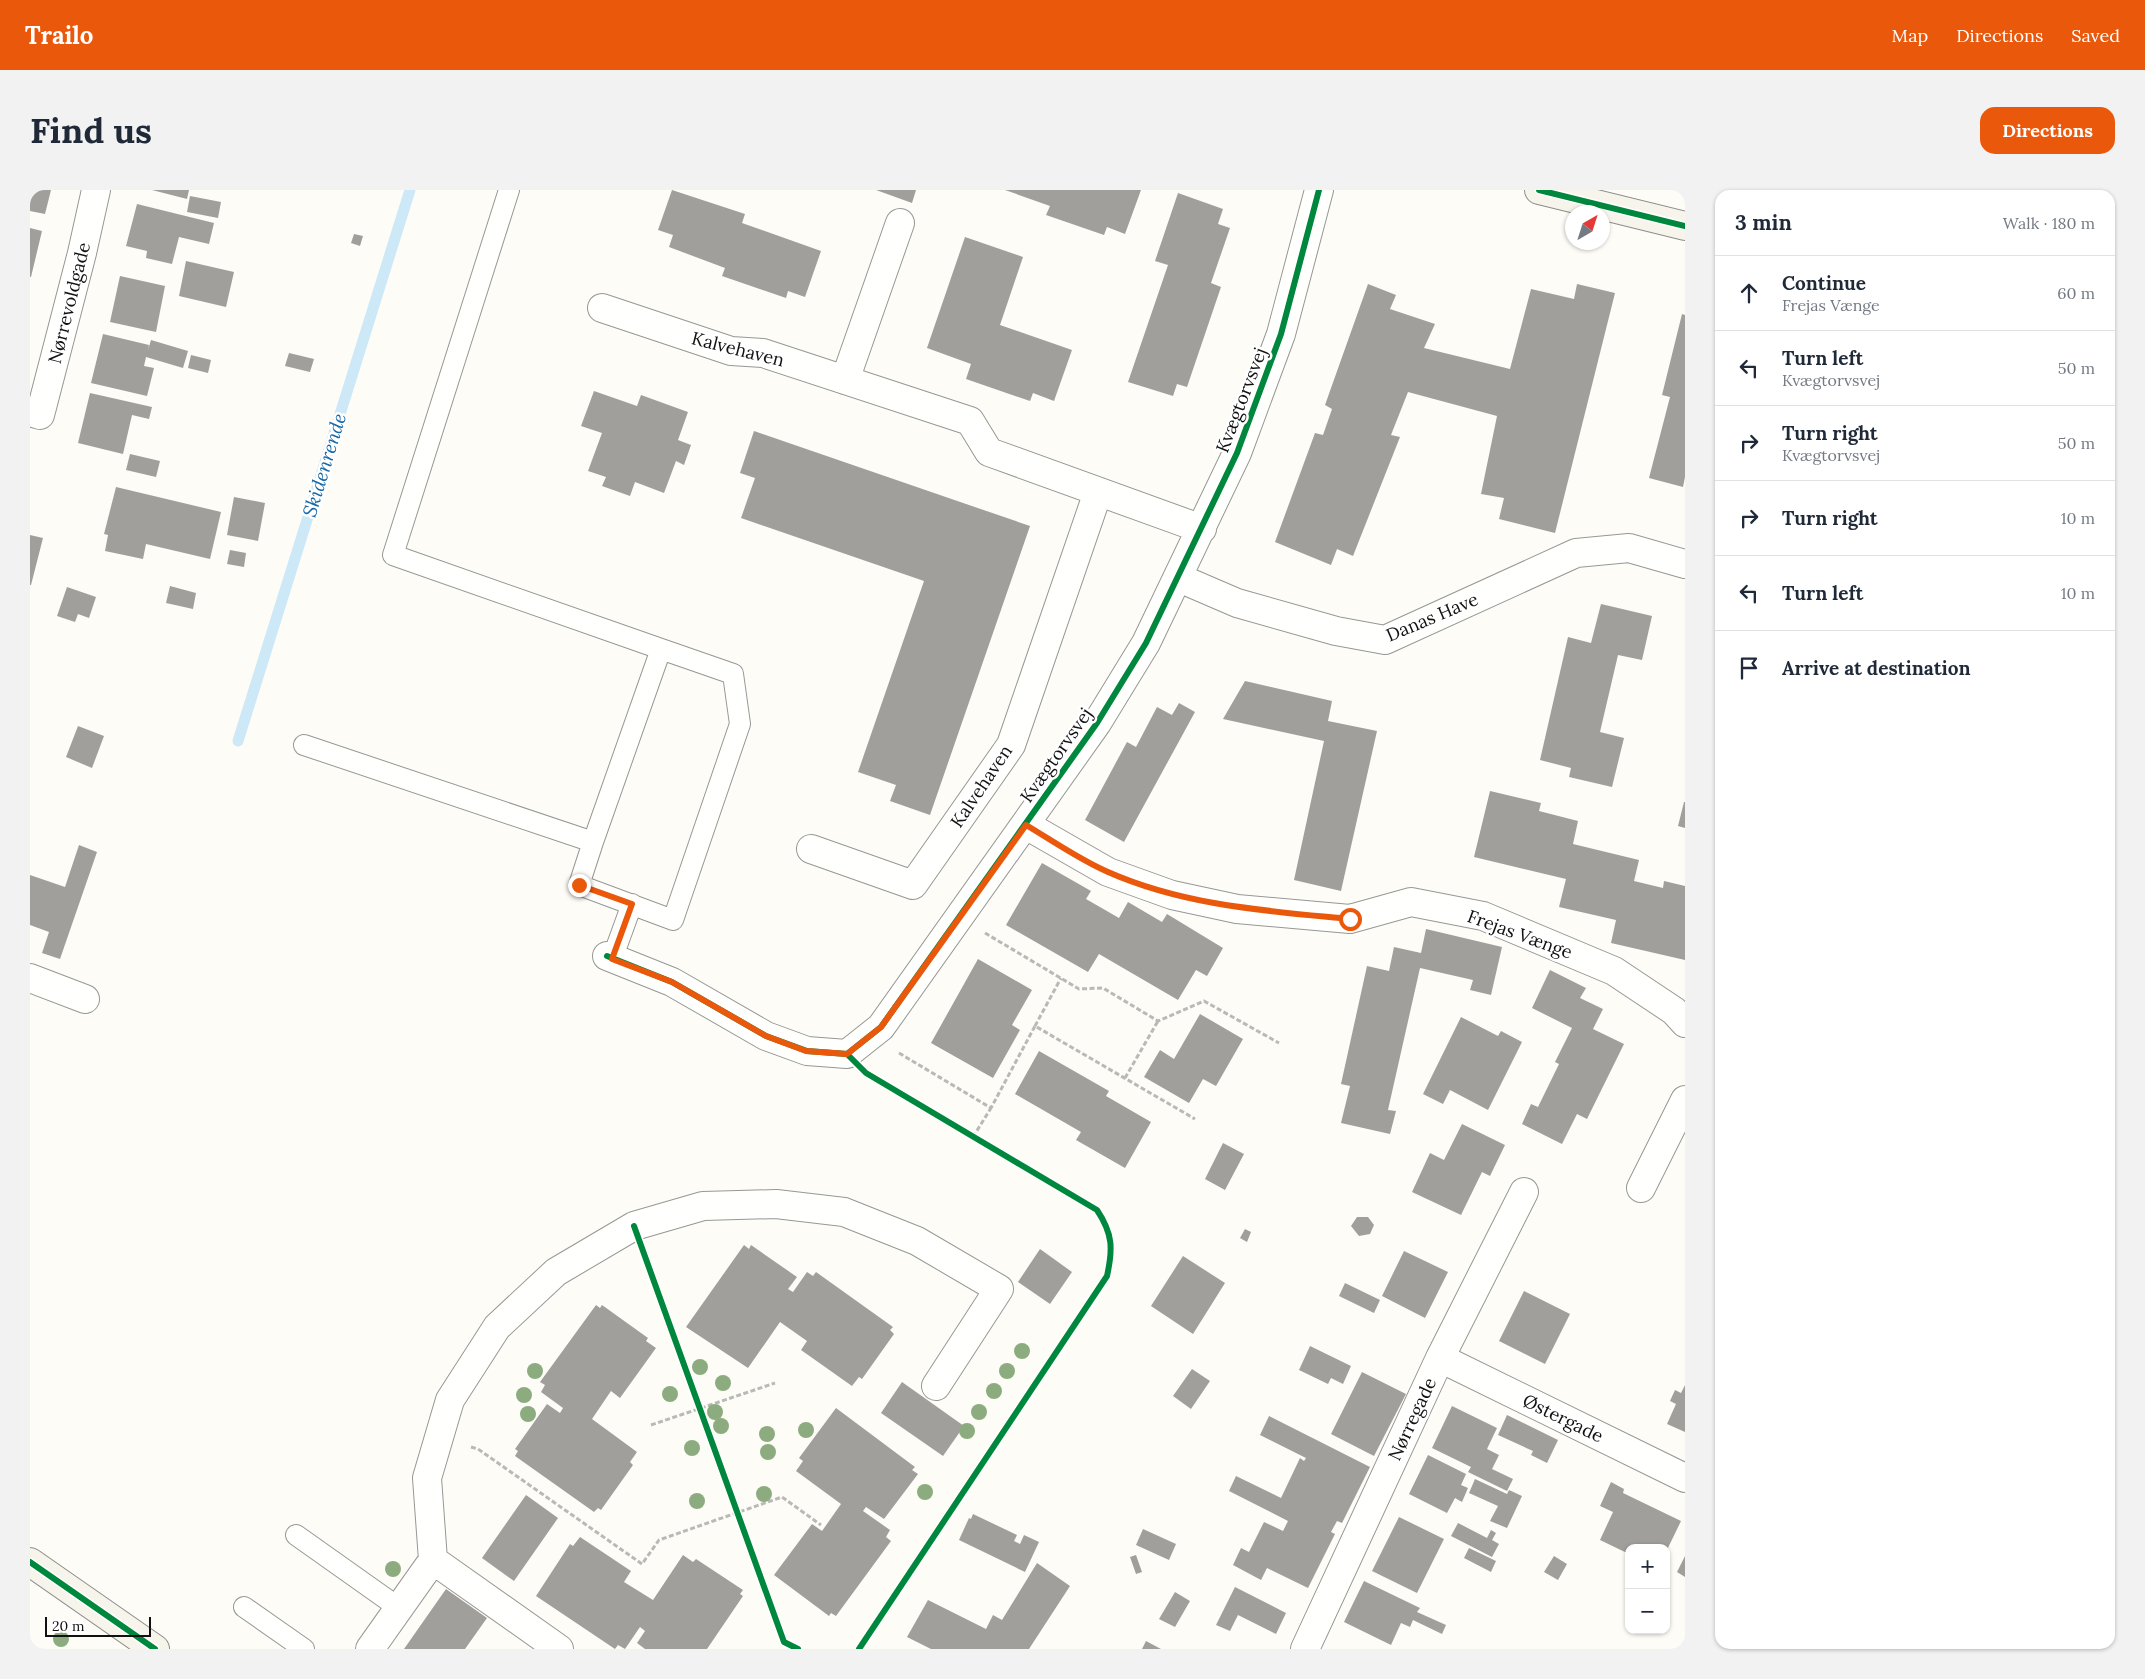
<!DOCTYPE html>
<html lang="en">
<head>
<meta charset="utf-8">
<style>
  body { margin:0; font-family:Lora,serif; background:#f2f2f3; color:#1f2937 }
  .controls { position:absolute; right:15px; bottom:15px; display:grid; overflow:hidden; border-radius:10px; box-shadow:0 1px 4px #0004 }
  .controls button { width:45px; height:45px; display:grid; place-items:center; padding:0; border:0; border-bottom:1px solid #e0e1e3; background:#fff; color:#1f2937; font:25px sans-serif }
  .compass { position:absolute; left:1535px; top:15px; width:45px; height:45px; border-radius:50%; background:#fff; box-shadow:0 1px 4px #0004; rotate:39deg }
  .scale { position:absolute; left:15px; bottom:12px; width:106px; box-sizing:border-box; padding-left:5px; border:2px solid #111; border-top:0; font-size:14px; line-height:18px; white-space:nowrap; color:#111; -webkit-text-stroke:4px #fff; paint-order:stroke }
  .stop { position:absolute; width:15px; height:15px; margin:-11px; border:4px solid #ea580c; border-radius:50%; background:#fff }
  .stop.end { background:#ea580c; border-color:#fff; box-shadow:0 1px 5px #0008 }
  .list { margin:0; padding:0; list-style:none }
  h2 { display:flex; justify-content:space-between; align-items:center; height:65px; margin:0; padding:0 20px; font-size:21px }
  h2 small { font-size:16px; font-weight:400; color:#747a83 }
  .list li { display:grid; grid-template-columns:32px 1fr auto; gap:15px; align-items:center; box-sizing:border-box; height:75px; padding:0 20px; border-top:1px solid #e0e1e3 }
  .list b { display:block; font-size:19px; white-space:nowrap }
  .list p { margin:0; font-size:16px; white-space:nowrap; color:#747a83 }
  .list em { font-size:16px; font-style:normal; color:#747a83 }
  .icon { flex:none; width:28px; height:28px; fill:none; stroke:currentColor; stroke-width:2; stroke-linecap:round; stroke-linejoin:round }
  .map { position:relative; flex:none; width:1655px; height:1459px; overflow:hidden; border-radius:15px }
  header { display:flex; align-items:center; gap:30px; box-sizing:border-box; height:70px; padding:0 25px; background:#ea580c; color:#fff }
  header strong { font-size:24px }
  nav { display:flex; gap:28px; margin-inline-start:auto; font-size:18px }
  .intro { display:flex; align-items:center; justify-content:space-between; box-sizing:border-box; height:120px; padding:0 30px }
  h1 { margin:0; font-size:35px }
  .button { padding:12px 22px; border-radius:15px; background:#ea580c; color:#fff; font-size:18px; font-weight:700 }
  main { display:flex; gap:30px; padding:0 30px }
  aside { flex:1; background:#fff; border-radius:15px; box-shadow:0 1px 4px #0004 }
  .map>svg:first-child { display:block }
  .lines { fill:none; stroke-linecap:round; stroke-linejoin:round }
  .stream { stroke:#cde8f7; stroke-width:11 }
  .building { fill:#a19f9c }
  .lane-casing { stroke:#979795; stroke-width:22 }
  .street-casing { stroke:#979795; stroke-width:30 }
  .secondary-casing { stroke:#8e8d8b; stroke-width:30 }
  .path { stroke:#b9b9b8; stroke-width:3; stroke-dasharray:5 2.5; stroke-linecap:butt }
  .lane { stroke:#fffffe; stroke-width:20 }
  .street { stroke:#fffffe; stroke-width:28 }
  .secondary { stroke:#f6f4eb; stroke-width:28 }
  .cycleway-casing { stroke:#fff; stroke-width:9 }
  .cycleway { stroke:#00873e; stroke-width:6 }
  .tree { fill:#8cac80 }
  .route { stroke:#ea580c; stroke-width:6 }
  .labels { text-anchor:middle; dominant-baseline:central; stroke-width:5; stroke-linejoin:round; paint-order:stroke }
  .street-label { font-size:18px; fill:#111; stroke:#fff }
  .water-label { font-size:19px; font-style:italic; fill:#1768a6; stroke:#fff }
</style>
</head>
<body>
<header>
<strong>Trailo</strong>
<nav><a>Map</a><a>Directions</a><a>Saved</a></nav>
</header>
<div class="intro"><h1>Find us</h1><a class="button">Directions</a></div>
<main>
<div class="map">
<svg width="1655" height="1459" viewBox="0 0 1655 1459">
  <rect width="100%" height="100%" fill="#fdfcf7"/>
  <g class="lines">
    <path class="stream" d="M 208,551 L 380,0"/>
  </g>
  <path class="building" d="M 0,0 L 21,0 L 15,24 L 0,21 Z
    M 122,0 L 159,0 L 157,9 Z
    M 642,0 L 715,24 L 712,33 L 791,61 L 775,107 L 758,101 L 756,108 L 692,86 L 695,78 L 639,57 L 643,45 L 628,40 Z
    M 846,0 L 886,0 L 882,13 Z
    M 975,0 L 1111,0 L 1095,44 L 1077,37 L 1074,45 L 1016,25 L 1020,16 Z
    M 1148,3 L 1193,19 L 1188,34 L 1200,38 L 1181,93 L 1191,97 L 1157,197 L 1147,194 L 1143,206 L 1098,192 L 1138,75 L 1125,71 Z
    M 160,6 L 191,12 L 188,28 L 157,22 Z
    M 107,14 L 184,33 L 179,54 L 149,47 L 142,74 L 116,68 L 117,61 L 96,56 Z
    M 0,38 L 12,41 L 1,87 L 0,87 Z
    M 324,44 L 333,46 L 330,56 L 321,53 Z
    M 935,47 L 993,67 L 970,135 L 1042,160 L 1024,211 L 1003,203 L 1000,211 L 936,189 L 941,174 L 897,158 Z
    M 156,71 L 204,82 L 196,117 L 149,106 Z
    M 90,86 L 135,96 L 126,142 L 80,132 Z
    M 1338,94 L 1366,105 L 1360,119 L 1405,134 L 1394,158 L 1480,179 L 1501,99 L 1544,109 L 1547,94 L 1585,103 L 1525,343 L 1469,329 L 1474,308 L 1451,304 L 1467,226 L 1378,202 L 1361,245 L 1370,247 L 1323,366 L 1307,359 L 1301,375 L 1245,352 L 1285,243 L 1293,245 L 1302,219 L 1295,215 Z
    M 1652,124 L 1655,125 L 1655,287 L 1653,297 L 1619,288 L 1640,207 L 1632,205 Z
    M 73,144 L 119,155 L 118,160 L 121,150 L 158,161 L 153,178 L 116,167 L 114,176 L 124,178 L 117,206 L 61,193 Z
    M 259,163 L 284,169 L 280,182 L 255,176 Z
    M 161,165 L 181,170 L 178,183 L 158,178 Z
    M 564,201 L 607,216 L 611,205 L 658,222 L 648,250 L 661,255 L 654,275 L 646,271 L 634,303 L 605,292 L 600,306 L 572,296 L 576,287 L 558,281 L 572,243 L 551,236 Z
    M 60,203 L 122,217 L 119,229 L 102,225 L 93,264 L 48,253 Z
    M 724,241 L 1000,336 L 900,625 L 860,611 L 866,595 L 828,582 L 894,391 L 711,328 L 725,288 L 710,283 Z
    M 100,264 L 130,271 L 126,287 L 96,280 Z
    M 86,297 L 191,322 L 180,369 L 116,354 L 113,369 L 75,361 L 78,345 L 74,344 Z
    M 204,307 L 235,313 L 228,351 L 197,345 Z
    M 0,345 L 13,348 L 1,395 L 0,395 Z
    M 200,360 L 216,363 L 214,377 L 197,374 Z
    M 140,396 L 166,403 L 163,419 L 136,413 Z
    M 37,397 L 66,407 L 59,428 L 48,424 L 45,432 L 27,426 Z
    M 1571,414 L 1622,426 L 1612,470 L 1588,465 L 1570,542 L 1594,548 L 1582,597 L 1539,587 L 1541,578 L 1510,570 L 1538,447 L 1561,453 Z
    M 1215,491 L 1302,511 L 1298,531 L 1347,541 L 1311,701 L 1264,690 L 1294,551 L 1193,529 Z
    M 1149,513 L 1165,522 L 1094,652 L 1055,630 L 1097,552 L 1106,557 L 1127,517 L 1142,525 Z
    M 48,536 L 74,546 L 62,578 L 36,567 Z
    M 1460,601 L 1511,613 L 1509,621 L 1548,631 L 1543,654 L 1609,670 L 1604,691 L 1633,698 L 1634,691 L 1655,696 L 1655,770 L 1581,753 L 1586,730 L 1529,717 L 1536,689 L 1444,667 Z
    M 1654,612 L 1655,612 L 1655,638 L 1648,636 Z
    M 49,655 L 67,662 L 30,769 L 12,763 L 19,742 L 0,735 L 0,685 L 35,697 Z
    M 1012,673 L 1061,701 L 1056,709 L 1089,728 L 1098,712 L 1132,732 L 1137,724 L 1193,758 L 1177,786 L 1166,780 L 1148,810 L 1069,764 L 1058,782 L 976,735 Z
    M 1396,739 L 1472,757 L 1461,805 L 1440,800 L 1443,790 L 1390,778 L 1358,920 L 1366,921 L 1360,944 L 1311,933 L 1320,896 L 1311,894 L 1337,776 L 1359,781 L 1364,757 L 1391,763 Z
    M 948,769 L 1002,800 L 982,835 L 990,840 L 963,888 L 901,853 Z
    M 1520,780 L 1556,798 L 1550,808 L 1573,819 L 1563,839 L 1594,854 L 1557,929 L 1547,924 L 1532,954 L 1492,934 L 1501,914 L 1508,917 L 1529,874 L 1525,872 L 1542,838 L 1502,818 Z
    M 1170,824 L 1213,849 L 1186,896 L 1173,889 L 1159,913 L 1114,887 L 1130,860 L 1144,869 Z
    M 1431,827 L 1468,846 L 1471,841 L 1492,852 L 1458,920 L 1420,900 L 1413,914 L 1393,904 Z
    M 1009,861 L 1079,901 L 1076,906 L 1121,932 L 1095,978 L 1046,950 L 1051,942 L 985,904 Z
    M 1432,934 L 1475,955 L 1460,986 L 1452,982 L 1431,1025 L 1382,1002 L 1400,963 L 1414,970 Z
    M 1193,953 L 1214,964 L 1195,1000 L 1175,989 Z
    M 1327,1027 L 1338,1027 L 1344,1035 L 1340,1044 L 1329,1046 L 1321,1036 Z
    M 1215,1039 L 1221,1042 L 1217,1052 L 1210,1048 Z
    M 714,1055 L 719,1059 L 721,1055 L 767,1087 L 758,1099 L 763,1102 L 777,1082 L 783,1086 L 786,1082 L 863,1137 L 860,1140 L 864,1144 L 832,1189 L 829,1187 L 822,1196 L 771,1160 L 777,1151 L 750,1132 L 718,1178 L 656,1137 Z
    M 1010,1059 L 1042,1082 L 1020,1114 L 988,1092 Z
    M 1374,1061 L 1418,1082 L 1395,1128 L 1352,1106 Z
    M 1153,1066 L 1195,1093 L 1163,1144 L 1121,1116 Z
    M 1315,1093 L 1350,1110 L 1344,1123 L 1309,1106 Z
    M 1494,1101 L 1540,1124 L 1515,1174 L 1469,1151 Z
    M 566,1115 L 570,1118 L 572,1115 L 618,1148 L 616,1151 L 626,1158 L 590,1208 L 581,1201 L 562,1229 L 607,1262 L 600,1272 L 603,1275 L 571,1320 L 568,1318 L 564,1322 L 485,1266 L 488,1261 L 485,1259 L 517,1214 L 530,1223 L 533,1218 L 511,1202 L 515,1195 L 510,1192 Z
    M 1280,1156 L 1321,1176 L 1313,1194 L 1301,1188 L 1298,1194 L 1269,1180 Z
    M 1162,1179 L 1180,1191 L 1161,1219 L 1143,1206 Z
    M 1332,1182 L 1376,1204 L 1344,1266 L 1301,1244 Z
    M 872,1192 L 934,1236 L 913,1266 L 851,1223 Z
    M 1655,1195 L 1655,1242 L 1637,1234 L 1646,1214 L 1640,1211 L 1645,1200 L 1651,1203 Z
    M 1422,1216 L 1467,1238 L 1457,1259 L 1469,1265 L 1462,1279 L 1483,1289 L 1477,1301 L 1438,1282 L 1441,1277 L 1402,1258 Z
    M 806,1218 L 885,1277 L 882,1280 L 888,1284 L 854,1329 L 836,1317 L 833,1321 L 860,1340 L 856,1347 L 861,1351 L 806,1426 L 801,1423 L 799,1426 L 744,1385 L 782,1334 L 792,1341 L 811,1314 L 766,1281 L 773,1271 L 769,1268 Z
    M 1477,1225 L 1528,1250 L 1517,1273 L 1501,1265 L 1503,1261 L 1468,1245 Z
    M 1239,1226 L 1340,1277 L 1312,1333 L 1307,1331 L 1301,1342 L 1305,1344 L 1278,1398 L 1237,1378 L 1231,1390 L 1203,1375 L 1211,1358 L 1219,1362 L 1234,1332 L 1253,1341 L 1258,1331 L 1199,1301 L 1206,1286 L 1251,1308 L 1270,1268 L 1274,1271 L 1276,1268 L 1230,1245 Z
    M 1398,1265 L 1436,1284 L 1431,1295 L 1438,1298 L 1432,1312 L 1425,1308 L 1417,1323 L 1379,1304 Z
    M 1445,1289 L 1477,1304 L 1479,1300 L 1492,1306 L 1477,1338 L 1460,1331 L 1468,1316 L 1439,1303 Z
    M 1581,1292 L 1594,1299 L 1593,1303 L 1651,1331 L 1636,1362 L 1636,1358 L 1599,1358 L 1599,1364 L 1570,1350 L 1583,1322 L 1570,1316 Z
    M 496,1305 L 528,1328 L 484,1391 L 452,1368 Z
    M 943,1324 L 987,1345 L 984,1351 L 990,1354 L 994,1345 L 1009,1352 L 995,1382 L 929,1350 L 939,1328 L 941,1329 Z
    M 1369,1327 L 1414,1349 L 1387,1403 L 1342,1381 Z
    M 1428,1333 L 1457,1348 L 1461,1340 L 1466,1343 L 1462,1350 L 1469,1354 L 1462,1367 L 1421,1346 Z
    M 1113,1339 L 1146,1354 L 1139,1370 L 1106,1355 Z
    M 550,1347 L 601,1381 L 594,1392 L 623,1410 L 653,1365 L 663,1372 L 666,1369 L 713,1400 L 710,1404 L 713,1406 L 677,1459 L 615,1459 L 607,1453 L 615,1441 L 610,1437 L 595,1459 L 588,1455 L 585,1459 L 506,1406 L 540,1354 L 543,1356 Z
    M 1439,1358 L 1466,1371 L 1461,1382 L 1434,1368 Z
    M 1106,1365 L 1112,1382 L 1106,1384 L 1100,1367 Z
    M 1524,1366 L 1537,1374 L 1528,1390 L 1514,1382 Z
    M 1655,1366 L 1655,1387 L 1647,1382 Z
    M 1007,1373 L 1040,1396 L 999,1459 L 901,1459 L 877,1447 L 898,1410 L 956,1439 L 963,1425 L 972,1430 Z
    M 1334,1391 L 1390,1418 L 1387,1422 L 1416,1435 L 1412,1444 L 1383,1430 L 1380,1437 L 1371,1433 L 1361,1455 L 1314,1432 Z
    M 1205,1397 L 1256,1423 L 1246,1444 L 1208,1425 L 1200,1441 L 1186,1435 Z
    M 416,1399 L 457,1428 L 435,1459 L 374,1459 Z
    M 1145,1402 L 1160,1411 L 1145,1437 L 1129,1429 Z
    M 1116,1451 L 1131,1459 L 1112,1459 Z"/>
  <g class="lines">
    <defs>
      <path id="lane" d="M 274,555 L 563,652 L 631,459 L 363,365 L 479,0
        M 563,652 L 549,695 L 643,730 L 710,534 L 703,484 L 631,459
        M 582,769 L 602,714
        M 266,1345 L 369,1418
        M 214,1417 L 274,1459"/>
      <path id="street" d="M 572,118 L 701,161 L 733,163 L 940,231 L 959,262 L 1172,339
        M 815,190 L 870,33
        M 0,222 L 10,225 L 52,63 L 66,0
        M 1149,388 L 1207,413 L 1306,441 L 1355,450 L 1546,363 L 1599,358 L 1655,374
        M 996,635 L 1078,682 L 1142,705 L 1207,719 L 1320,729 L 1381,712 L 1453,726 L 1584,781 L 1644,821 L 1655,833
        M 781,659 L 883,695 L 981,555 L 1068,302
        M 577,766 L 642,792 L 736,846 L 777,861 L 817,864 L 851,837 L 1067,533 L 1116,453 L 1207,263 L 1251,144 L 1289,0
        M 0,788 L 55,809
        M 1611,998 L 1655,910
        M 1410,1168 L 1655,1288
        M 403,1370 L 529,1459
        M 340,1459 L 403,1370 L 397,1288 L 420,1210 L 467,1137 L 526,1082 L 604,1036 L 673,1016 L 746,1014 L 814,1022 L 887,1051 L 969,1099 L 906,1196
        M 1275,1459 L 1410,1168 L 1494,1002"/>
      <path id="secondary" d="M 1509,0 L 1655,36
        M 0,1372 L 125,1459"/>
    </defs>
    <use href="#lane" class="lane-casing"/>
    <use href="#street" class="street-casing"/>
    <use href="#secondary" class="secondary-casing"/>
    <path class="path" d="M 955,743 L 1049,799 L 1073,798 L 1128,831 L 1174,811 L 1249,853
      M 1005,836 L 1031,788
      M 869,863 L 961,918 L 1005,836 L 1165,929
      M 1095,888 L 1128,831
      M 943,947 L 961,918
      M 621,1235 L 745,1193
      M 441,1257 L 448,1259 L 612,1374 L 629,1350 L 752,1307 L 791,1335"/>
    <use href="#lane" class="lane"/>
    <use href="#street" class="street"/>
    <use href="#secondary" class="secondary"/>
    <defs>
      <path id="cycleway" d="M 1509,0 L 1655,36
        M 577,766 L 642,792 L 736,846 L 777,861 L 817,864 L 851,837 L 1067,533 L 1116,453 L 1207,263 L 1251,144 L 1289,0
        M 817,864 L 836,883 L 1067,1020 C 1083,1044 1083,1059 1077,1086 L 829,1459
        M 604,1036 L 754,1452 L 768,1459
        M 0,1372 L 125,1459"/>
    </defs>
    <use href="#cycleway" class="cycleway-casing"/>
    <use href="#cycleway" class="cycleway"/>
  </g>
  <g class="tree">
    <circle cx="992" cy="1161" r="8"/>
    <circle cx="670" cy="1177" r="8"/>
    <circle cx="505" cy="1181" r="8"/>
    <circle cx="977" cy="1181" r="8"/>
    <circle cx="693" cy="1193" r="8"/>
    <circle cx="964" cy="1201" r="8"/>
    <circle cx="640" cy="1204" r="8"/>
    <circle cx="494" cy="1205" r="8"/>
    <circle cx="685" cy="1222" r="8"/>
    <circle cx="949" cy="1222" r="8"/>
    <circle cx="498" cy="1224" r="8"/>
    <circle cx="691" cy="1236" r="8"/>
    <circle cx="776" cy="1240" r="8"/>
    <circle cx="937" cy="1241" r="8"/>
    <circle cx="737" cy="1244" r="8"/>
    <circle cx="662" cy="1258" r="8"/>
    <circle cx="738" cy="1262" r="8"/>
    <circle cx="895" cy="1302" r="8"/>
    <circle cx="734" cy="1304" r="8"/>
    <circle cx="667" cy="1311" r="8"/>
    <circle cx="363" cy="1379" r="8"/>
    <circle cx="31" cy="1449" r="8"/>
  </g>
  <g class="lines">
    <path class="route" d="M 549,695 L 602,714 L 582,769 L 642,792 L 736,846 L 776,861 L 817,864 L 851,837 L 996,635 C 1023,651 1050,670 1078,682 C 1155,716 1238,721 1320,729"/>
  </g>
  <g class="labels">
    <g class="street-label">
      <text transform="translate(39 113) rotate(-76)">Nørrevoldgade</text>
      <text transform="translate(708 159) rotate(14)">Kalvehaven</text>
      <text transform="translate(1211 210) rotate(-69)">Kvægtorvsvej</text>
      <text transform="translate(1402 427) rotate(-23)">Danas Have</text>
      <text transform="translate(1026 565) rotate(-55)">Kvægtorvsvej</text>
      <text transform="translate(951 596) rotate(-56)">Kalvehaven</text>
      <text transform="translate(1490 744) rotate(20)">Frejas Vænge</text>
      <text transform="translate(1533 1228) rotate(26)">Østergade</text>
      <text transform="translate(1382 1229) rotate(-65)">Nørregade</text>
    </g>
    <g class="water-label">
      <text transform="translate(294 275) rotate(-73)">Skidenrende</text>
    </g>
  </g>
</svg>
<div class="controls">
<button>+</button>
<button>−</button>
</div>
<svg class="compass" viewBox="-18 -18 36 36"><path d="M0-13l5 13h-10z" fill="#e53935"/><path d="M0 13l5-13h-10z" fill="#747a83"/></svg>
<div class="scale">20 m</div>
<div class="stop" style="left:1320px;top:729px"></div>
<div class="stop end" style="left:549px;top:695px"></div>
</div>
<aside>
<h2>3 min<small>Walk · 180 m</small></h2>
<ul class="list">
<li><svg class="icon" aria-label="ahead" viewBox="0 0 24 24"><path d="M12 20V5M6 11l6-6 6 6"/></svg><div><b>Continue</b><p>Frejas Vænge</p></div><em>60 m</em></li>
<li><svg class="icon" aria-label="left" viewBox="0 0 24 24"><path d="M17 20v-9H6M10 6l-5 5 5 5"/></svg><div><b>Turn left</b><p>Kvægtorvsvej</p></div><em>50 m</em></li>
<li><svg class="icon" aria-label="right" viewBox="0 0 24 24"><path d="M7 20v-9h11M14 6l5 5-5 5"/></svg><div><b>Turn right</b><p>Kvægtorvsvej</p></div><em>50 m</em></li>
<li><svg class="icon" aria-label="right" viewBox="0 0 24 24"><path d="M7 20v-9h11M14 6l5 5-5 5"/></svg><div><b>Turn right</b></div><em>10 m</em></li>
<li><svg class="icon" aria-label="left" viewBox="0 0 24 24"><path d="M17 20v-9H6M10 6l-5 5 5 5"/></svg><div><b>Turn left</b></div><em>10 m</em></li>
<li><svg class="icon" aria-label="arrive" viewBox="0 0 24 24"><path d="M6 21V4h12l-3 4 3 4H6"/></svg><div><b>Arrive at destination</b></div></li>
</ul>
</aside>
</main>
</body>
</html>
